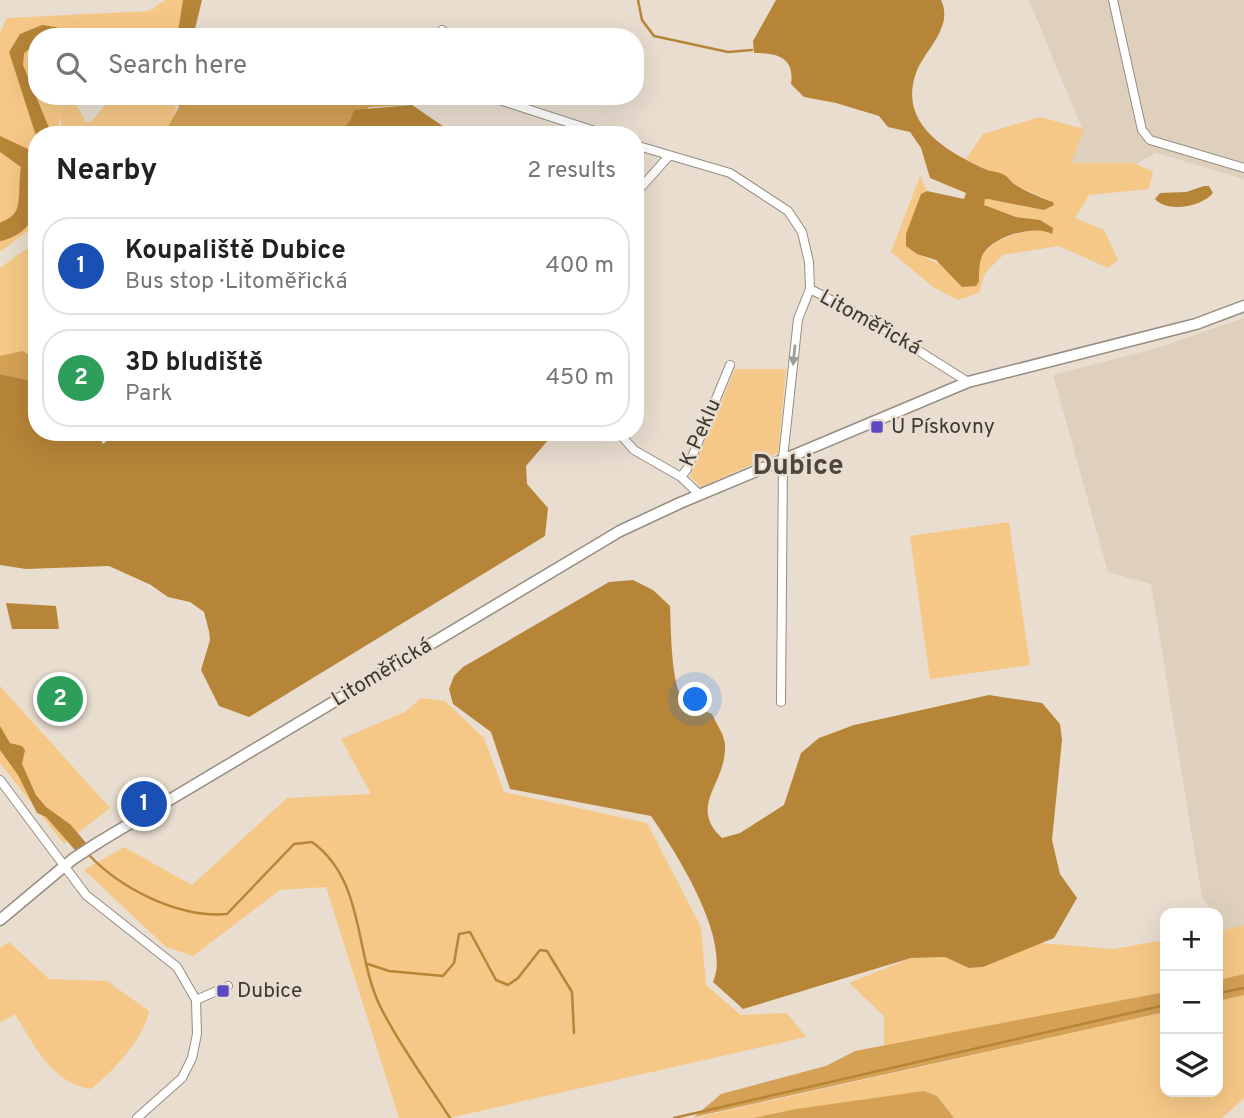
<!DOCTYPE html>
<html lang="en">
<head>
<meta charset="utf-8">
<style>
  body { margin:0; font-family:Overpass,sans-serif; background:#f6f6f6; color:#222 }
  .controls { position:absolute; right:21px; bottom:21px; display:grid; overflow:hidden; border-radius:14px; box-shadow:0 7px 28px #0002 }
  .controls button { width:63px; height:63px; display:grid; place-items:center; padding:0; border:0; border-bottom:2px solid #e0e0e0; background:#fff; color:#222; font:35px sans-serif }
  .you { position:absolute; left:696px; top:700px; width:24px; height:24px; margin:-18px; border:5px solid #fff; border-radius:50%; background:#1a73e8; box-shadow:0 0 0 10px #1a73e833 }
  .badge { display:grid; place-items:center; width:46px; height:46px; border-radius:50%; background:#5d49c2; color:#fff; font-size:23px; font-weight:700 }
  .pin { position:absolute; translate:-50% -50%; border:4px solid #fff; box-shadow:0 2px 7px #0006 }
  .list { margin:0; padding:0; list-style:none }
  h2 { display:flex; justify-content:space-between; align-items:center; height:91px; margin:0; padding:0 28px; font-size:30px }
  h2 small { font-size:23px; font-weight:400; color:#767676 }
  .list li { display:grid; grid-template-columns:46px 1fr auto; gap:21px; align-items:center; box-sizing:border-box; height:98px; margin:0 14px 14px; padding:0 14px; border:2px solid #e0e0e0; border-radius:28px }
  .list b { display:block; font-size:26px; white-space:nowrap }
  .list p { margin:0; font-size:23px; white-space:nowrap; color:#767676 }
  .list em { font-size:23px; font-style:normal; color:#767676 }
  .icon { flex:none; width:38px; height:38px; fill:none; stroke:currentColor; stroke-width:2; stroke-linecap:round; stroke-linejoin:round }
  .map { position:relative; flex:none; width:1244px; height:1118px; overflow:hidden }
  .search { position:absolute; background:#fff; box-shadow:0 7px 28px #0002; left:28px; top:28px; width:616px; height:77px; display:flex; align-items:center; gap:18px; box-sizing:border-box; padding:0 24px; border-radius:28px; color:#767676; font-size:26px }
  .panel { position:absolute; background:#fff; box-shadow:0 7px 28px #0002; left:28px; top:126px; width:616px; height:315px; border-radius:28px }
  .map>svg:first-child { display:block }
  .built { fill:#ded0bc }
  .green { fill:#f6c887 }
  .forest { fill:#d4a155 }
  .water { fill:#b78538 }
  .lines { fill:none; stroke-linecap:round; stroke-linejoin:round }
  .stream { stroke:#b78538; stroke-width:2.5 }
  .river { stroke:#b78538; stroke-width:18 }
  .street-casing { stroke:#968d80; stroke-width:10 }
  .secondary-casing { stroke:#968d80; stroke-width:13 }
  .street { stroke:#fff; stroke-width:8 }
  .secondary { stroke:#fff; stroke-width:10 }
  .oneway { fill:#9e9c99 }
  .poi-dot { fill:#5d49c2; stroke:#e8ddcf; stroke-width:2.5 }
  .labels { text-anchor:middle; dominant-baseline:central; stroke-width:5; stroke-linejoin:round; paint-order:stroke }
  .street-label { font-size:21px; fill:#3c3833; stroke:#e8ddcf }
  .poi-label { font-size:21px; fill:#3c3833; stroke:#e8ddcf; text-anchor:start }
  .district-label { font-size:28px; font-weight:bold; fill:#4e463a; stroke:#e8ddcf }
</style>
</head>
<body>
<div class="map">
<svg width="1244" height="1118" viewBox="0 0 1244 1118">
  <rect width="100%" height="100%" fill="#e8ddcf"/>
  <path class="built" d="M 1029,0 L 1244,0 L 1244,179 L 1156,153 L 1134,165 L 1066,163 L 1083,131 Z
    M 1244,318 L 1244,925 L 1225,930 L 1218,919 L 1218,913 L 1213,913 L 1202,897 L 1151,584 L 1108,572 L 1053,375 L 1157,348 Z"/>
  <path class="green" d="M 165,0 L 183,0 L 177,37 L 37,37 L 37,96 L 71,96 L 86,122 L 92,121 L 105,105 L 92,96 L 168,96 L 176,108 L 169,135 L 65,135 L 58,114 L 60,135 L 37,135 L 37,224 L 0,252 L 0,33 L 7,18 L 149,11 Z
    M 1040,117 L 1084,129 L 1071,163 L 1134,163 L 1153,172 L 1149,189 L 1089,195 L 1075,218 L 1104,230 L 1118,260 L 1108,268 L 1059,246 L 1003,255 L 985,273 L 979,293 L 958,300 L 933,287 L 891,252 L 920,176 L 927,191 L 920,198 L 909,231 L 924,257 L 979,281 C 979,272 979,260 984,253 C 993,239 1037,223 1051,234 L 1040,220 L 1016,217 L 984,205 L 985,199 L 988,199 L 1044,210 L 1053,202 L 1015,185 L 1003,174 L 990,172 L 966,159 L 983,134 Z
    M 37,241 L 37,370 L 0,365 L 0,268 Z
    M 735,369 L 786,369 L 778,453 L 701,487 L 690,476 Z
    M 1009,522 L 1030,665 L 930,679 L 910,536 Z
    M 0,686 L 110,808 L 64,844 L 0,763 Z
    M 421,698 L 445,701 L 484,738 L 504,792 L 647,823 L 701,927 L 706,985 L 741,1015 L 787,1013 L 806,1037 L 449,1118 L 399,1118 L 326,887 L 280,890 L 193,956 L 166,947 L 84,870 L 124,847 L 192,885 L 287,798 L 371,794 L 341,739 L 405,712 Z
    M 1244,925 L 1244,974 L 1218,980 L 1218,931 Z
    M 1165,940 L 1165,992 L 884,1047 L 884,1016 L 849,983 L 911,958 L 945,957 L 969,968 L 983,967 L 1041,943 L 1113,949 Z
    M 9,942 L 49,979 L 107,981 L 149,1011 C 145,1037 112,1073 91,1089 C 51,1082 35,1047 15,1014 L 0,1023 L 0,948 Z
    M 1244,995 L 1244,1098 L 1222,1118 L 954,1118 L 937,1096 L 796,1109 L 753,1118 L 694,1118 L 1165,1012 L 1165,1092 L 1218,1092 L 1218,1001 Z"/>
  <path class="forest" d="M 173,96 L 415,96 L 412,105 L 369,107 L 338,135 L 170,135 L 168,127 L 179,107 Z
    M 22,351 L 37,358 L 37,382 L 0,374 L 0,356 Z
    M 1244,974 L 1244,995 L 1218,1001 L 1218,980 Z
    M 1165,992 L 1165,1012 L 694,1117 L 721,1094 L 826,1066 L 855,1051 Z
    M 924,1091 L 937,1096 L 954,1118 L 753,1118 L 796,1109 Z"/>
  <path class="water" d="M 183,0 L 202,0 L 193,37 L 177,37 Z
    M 776,0 L 941,0 C 954,28 925,49 916,73 C 898,124 946,151 987,170 C 992,172 997,171 1002,174 C 1007,175 1010,181 1014,184 C 1023,190 1043,199 1053,202 L 1054,205 L 1044,210 L 988,199 L 985,199 L 984,205 L 1016,217 L 1040,220 L 1053,228 L 1052,234 C 1036,224 994,236 983,254 C 979,261 979,273 979,281 L 976,286 L 962,287 L 936,260 L 917,254 L 906,246 L 906,234 L 921,194 L 927,191 L 964,199 L 966,193 L 930,178 L 921,148 L 910,132 L 888,127 L 879,116 L 836,103 L 804,97 L 791,84 C 795,57 777,53 754,53 L 753,41 Z
    M 42,25 L 56,27 L 69,37 L 37,37 L 37,44 L 24,53 L 23,65 L 52,135 L 37,135 L 37,139 L 9,52 L 20,34 Z
    M 412,105 L 456,135 L 338,135 L 350,121 L 354,110 Z
    M 0,136 L 30,150 L 35,148 L 37,142 L 37,171 L 28,172 L 0,152 Z
    M 1204,186 L 1209,186 L 1213,193 C 1202,207 1167,213 1155,199 L 1160,193 L 1186,192 Z
    M 0,374 L 37,382 L 37,432 L 96,432 L 103,444 L 109,439 L 105,432 L 555,432 L 526,466 L 527,484 L 548,508 L 545,536 L 249,717 L 219,706 L 201,670 L 210,640 L 209,631 L 204,612 L 190,602 L 168,597 L 151,585 L 109,566 L 26,569 L 0,565 Z
    M 633,580 L 653,590 L 670,606 C 671,627 671,676 680,694 C 686,705 701,709 712,714 C 716,723 725,736 725,745 C 727,784 687,805 722,838 L 740,833 L 784,805 L 801,753 L 819,738 L 854,725 L 989,695 L 1042,703 L 1060,724 L 1062,740 L 1052,840 L 1060,874 L 1077,898 L 1054,938 L 983,967 L 969,968 L 945,957 L 911,958 L 743,1009 L 713,982 C 732,939 675,851 651,816 L 510,789 L 491,732 L 453,704 L 449,689 L 454,676 L 463,667 L 609,582 Z
    M 6,603 L 56,606 L 59,629 L 12,629 Z
    M 0,726 L 10,743 L 22,746 L 25,750 L 22,764 L 36,795 L 46,807 L 71,825 L 86,843 L 75,850 L 46,817 L 37,813 L 18,775 L 0,750 Z"/>
  <g class="lines">
    <path class="stream" d="M 638,0 L 642,20 L 654,36 L 728,52 L 752,50
      M 329,96 L 338,100 L 386,96
      M 88,854 C 121,889 178,918 227,914 L 294,844 L 312,842 C 366,881 354,955 381,1008 C 400,1046 427,1082 450,1118
      M 368,964 L 389,971 L 443,976 L 454,963 L 459,934 L 470,932 L 496,980 L 508,985 L 518,978 L 540,950 L 547,951 L 572,992 L 574,1033
      M 1218,993 L 1244,988
      M 674,1118 L 1165,1005"/>
    <path class="river" d="M 0,232 C 41,220 22,189 32,159"/>
    <defs>
      <path id="street" d="M 1113,0 L 1142,130 L 1150,140 L 1244,168
        M 442,30 L 448,37
        M 487,96 L 607,135
        M 635,145 L 730,173 L 788,211 L 802,232 L 809,262 L 810,289 L 798,319 L 783,458 L 781,702
        M 635,194 L 669,156
        M 810,289 L 873,322 L 968,382
        M 618,432 L 634,450 L 681,477
        M 700,495 L 681,477 L 687,469 L 730,365
        M 0,780 L 86,895 L 177,967 L 196,1000 L 197,1034 L 192,1058 L 182,1078 L 137,1118
        M 196,1000 L 228,986"/>
      <path id="secondary" d="M 0,920 L 73,859 L 99,842 L 620,531 L 680,503 L 968,382 L 1196,324 L 1244,306"/>
    </defs>
    <use href="#street" class="street-casing"/>
    <use href="#secondary" class="secondary-casing"/>
    <use href="#street" class="street"/>
    <use href="#secondary" class="secondary"/>
  </g>
  <defs><path id="oneway-solid" d="M-6-.8H1V-3.2L6.5 0L1 3.2V.8H-6Z" transform="scale(1.75)"/></defs>
  <use class="oneway" href="#oneway-solid" transform="translate(794 355) rotate(96)"/>
  <g class="poi-dot">
    <rect x="870" y="420" width="14" height="14" rx="3.5"/>
    <rect x="216" y="984" width="14" height="14" rx="3.5"/>
  </g>
  <g class="labels">
    <g class="street-label">
      <text transform="translate(870 323) rotate(29)">Litoměřická</text>
      <text transform="translate(701 433) rotate(-66)">K Peklu</text>
      <text transform="translate(382 673) rotate(-31)">Litoměřická</text>
    </g>
    <g class="poi-label">
      <text x="891" y="427">U Pískovny</text>
      <text x="237" y="991">Dubice</text>
    </g>
    <g class="district-label">
      <text x="798" y="467">Dubice</text>
    </g>
  </g>
</svg>
<div class="controls">
<button>+</button>
<button>−</button>
<button><svg class="icon" aria-label="layers" viewBox="0 0 24 24"><path d="M12 4l9 5-9 5-9-5zM3 14l9 5 9-5"/></svg></button>
</div>
<div class="you"></div>
<div class="pin badge" style="left:144px;top:804px;background:#1a4fb4">1</div>
<div class="pin badge" style="left:60px;top:699px;background:#2e9e5b">2</div>
<div class="search"><svg class="icon" aria-label="search" viewBox="0 0 24 24"><circle cx="10" cy="10" r="6"/><path d="M15 15l6 6"/></svg>Search here</div>
<section class="panel">
<h2>Nearby<small>2 results</small></h2>
<ul class="list">
<li><span class="badge" style="background:#1a4fb4">1</span><div><b>Koupaliště Dubice</b><p>Bus stop · Litoměřická</p></div><em>400 m</em></li>
<li><span class="badge" style="background:#2e9e5b">2</span><div><b>3D bludiště</b><p>Park</p></div><em>450 m</em></li>
</ul>
</section>
</div>
</body>
</html>
